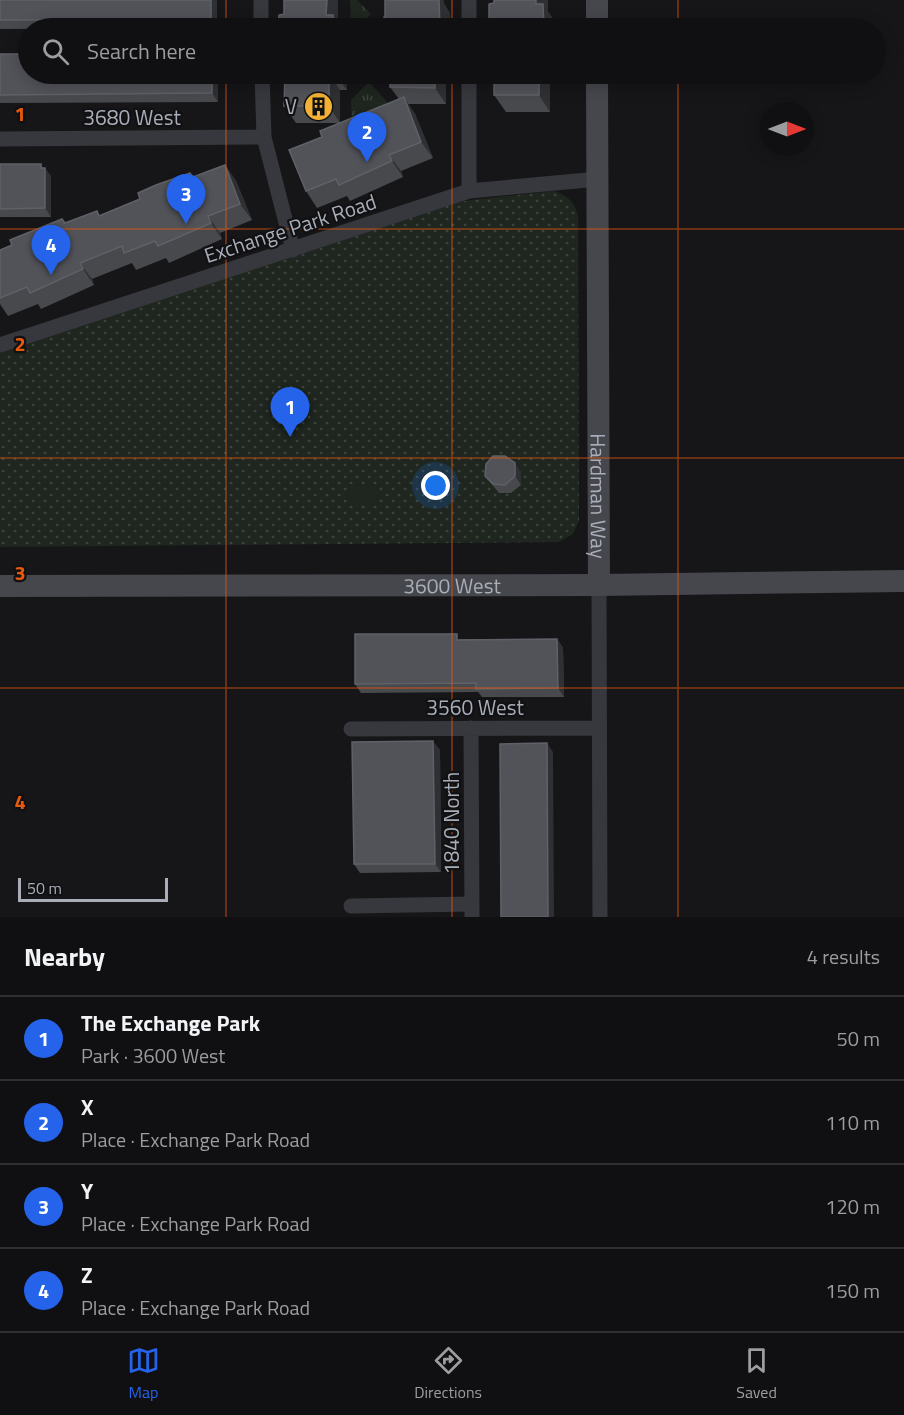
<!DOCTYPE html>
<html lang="en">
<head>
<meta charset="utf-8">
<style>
  body { margin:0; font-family:"Titillium Web",sans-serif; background:#19191b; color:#f1f3f6 }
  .compass { position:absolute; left:760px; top:102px; width:54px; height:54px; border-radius:50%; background:#101012; box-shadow:0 3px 15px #0003; rotate:90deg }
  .scale { position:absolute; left:18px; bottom:15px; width:150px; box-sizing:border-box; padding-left:6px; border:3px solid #a8adb8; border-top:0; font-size:16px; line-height:21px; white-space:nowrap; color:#a8adb8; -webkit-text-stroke:4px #111113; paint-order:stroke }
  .you { position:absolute; left:436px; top:486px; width:21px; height:21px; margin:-15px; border:4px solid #fff; border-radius:50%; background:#1a73e8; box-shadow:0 0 0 9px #1a73e833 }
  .badge { display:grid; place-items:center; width:39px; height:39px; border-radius:50%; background:#2563eb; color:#fff; font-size:20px; font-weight:700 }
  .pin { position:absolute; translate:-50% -50px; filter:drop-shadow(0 2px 3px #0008) }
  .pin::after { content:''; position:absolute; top:32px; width:21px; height:18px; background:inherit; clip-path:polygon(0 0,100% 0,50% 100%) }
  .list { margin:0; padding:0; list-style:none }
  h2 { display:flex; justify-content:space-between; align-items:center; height:78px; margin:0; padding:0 24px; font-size:26px }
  h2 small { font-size:20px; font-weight:400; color:#9c9d9f }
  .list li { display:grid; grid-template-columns:39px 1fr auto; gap:18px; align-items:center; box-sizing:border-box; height:84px; padding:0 24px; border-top:2px solid #303032 }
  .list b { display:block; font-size:22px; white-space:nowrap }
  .list p { margin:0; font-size:20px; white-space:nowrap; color:#9c9d9f }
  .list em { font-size:20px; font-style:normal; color:#9c9d9f }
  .icon { flex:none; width:33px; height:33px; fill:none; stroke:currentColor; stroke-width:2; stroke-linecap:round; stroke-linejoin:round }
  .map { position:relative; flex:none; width:904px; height:917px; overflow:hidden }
  .search { position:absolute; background:#101012; box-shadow:0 3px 15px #0003; left:18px; right:18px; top:18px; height:66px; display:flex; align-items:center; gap:15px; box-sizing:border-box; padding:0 21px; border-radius:33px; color:#9c9d9f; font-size:22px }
  .sheet { height:414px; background:#101012 }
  nav { display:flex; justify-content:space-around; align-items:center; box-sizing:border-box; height:84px; border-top:2px solid #303032; background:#101012; font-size:16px; color:#9c9d9f }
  nav a { display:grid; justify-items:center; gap:3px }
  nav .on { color:#2563eb }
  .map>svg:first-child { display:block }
  .grass { fill:url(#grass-tufts) }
  .park { fill:url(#park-dots) }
  .pitch { fill:#1e261f }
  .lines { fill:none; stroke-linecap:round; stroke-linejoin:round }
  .street { stroke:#37383d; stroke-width:15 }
  .secondary { stroke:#45474d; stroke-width:22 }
  .wall { fill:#47494d }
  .shaded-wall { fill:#2f3033 }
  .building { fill:#525359; stroke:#5f6168; stroke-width:1.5 }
  .grid { fill:none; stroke:#e8590c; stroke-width:1.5; stroke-opacity:0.55 }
  .labels { text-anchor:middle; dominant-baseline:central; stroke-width:4.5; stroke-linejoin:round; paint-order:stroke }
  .poi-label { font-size:21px; fill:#a8adb8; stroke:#111113; text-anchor:end }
  .street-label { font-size:21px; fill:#a8adb8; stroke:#111113 }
  .grid-label { font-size:20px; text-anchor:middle; font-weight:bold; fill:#e8590c; stroke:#111113; stroke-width:4.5; stroke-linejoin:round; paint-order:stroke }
</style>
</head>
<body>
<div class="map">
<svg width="904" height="917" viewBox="0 0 904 917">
  <defs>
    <pattern id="grass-tufts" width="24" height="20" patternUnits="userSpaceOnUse" patternTransform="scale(1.5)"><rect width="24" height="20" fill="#1e261f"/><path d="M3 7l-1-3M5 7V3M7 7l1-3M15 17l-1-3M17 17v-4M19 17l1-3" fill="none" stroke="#3c433d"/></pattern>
    <pattern id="park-dots" width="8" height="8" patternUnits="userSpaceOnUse" patternTransform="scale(1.5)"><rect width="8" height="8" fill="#1e261f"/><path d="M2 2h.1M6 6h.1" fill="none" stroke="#3c433d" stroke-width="1.8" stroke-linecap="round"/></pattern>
  </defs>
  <rect width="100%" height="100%" fill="#161618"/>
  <path class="grass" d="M 350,0 L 357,0 L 371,14 L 357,28 L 351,28 Z
    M 369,82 L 387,102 L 387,121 L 352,133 L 351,100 Z"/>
  <path class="park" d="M 554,191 C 568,196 574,201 578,216 L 579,521 L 573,534 L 559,542 L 0,547 L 0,353 L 446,205 L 470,200 Z"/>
  <path class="pitch" d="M 347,484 L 378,485 L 377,503 L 347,502 Z"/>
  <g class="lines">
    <path class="street" d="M 261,0 L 261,28
      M 469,0 L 469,28
      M 262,74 L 264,137 L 293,250
      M 469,74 L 469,191
      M 0,139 L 264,137
      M 0,345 L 469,191 L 598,179
      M 599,585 L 600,917
      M 471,728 L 472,917
      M 351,729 L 599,728
      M 351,906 L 472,904"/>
    <g class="secondary">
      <path d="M 597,0 L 597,28"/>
      <path id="s1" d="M 597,74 L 599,585"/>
      <path id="s2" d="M 0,586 L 599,585 L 904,581"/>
    </g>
  </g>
  <path class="wall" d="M 0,0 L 217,0 L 217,28 L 0,29 Z
    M 0,54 L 218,74 L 218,102 L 0,103 Z
    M 280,74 L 347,74 L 347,90 L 340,90 L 340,123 L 399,99 L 390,87 L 446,74 L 446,104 L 408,104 L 415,114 L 433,158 L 401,171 L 403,177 L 350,201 L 347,196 L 317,208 L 306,191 L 322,137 L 340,123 L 296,123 L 284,106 L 285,80 Z
    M 494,74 L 556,74 L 556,79 L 550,79 L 550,112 L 506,112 L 494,95 Z
    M 0,164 L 44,168 L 51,176 L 51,217 L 0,217 Z
    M 225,165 L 236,181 L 252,220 L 220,233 L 222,239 L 169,263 L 166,258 L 136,270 L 132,263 L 92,279 L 94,285 L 41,309 L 38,304 L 8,316 L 0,304 L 0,250 L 65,223 L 100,215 Z
    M 521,472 L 521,485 L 511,493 L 499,493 L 485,476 Z
    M 461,639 L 557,639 L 563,648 L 564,697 L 482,697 L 478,692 L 361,693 L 355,684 Z
    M 440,750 L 441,872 L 360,873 L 354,864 Z"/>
  <path class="shaded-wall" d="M 211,0 L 217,0 L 217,28 L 211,19 Z
    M 327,0 L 338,0 L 338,22 L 342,28 L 334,28 L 326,15 Z
    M 435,0 L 444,0 L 444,3 L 450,13 L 451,28 L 440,28 Z
    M 536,0 L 548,0 L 548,11 L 555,21 L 555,28 L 544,28 L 536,4 Z
    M 212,74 L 218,74 L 218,102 L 212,93 Z
    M 329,74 L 340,90 L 340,123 L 329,106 Z
    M 335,74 L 347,74 L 347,90 Z
    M 435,74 L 446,74 L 446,104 L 435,88 Z
    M 539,74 L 547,74 L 550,79 L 550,112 L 539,95 Z
    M 404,97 L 415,114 L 433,158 L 421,142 Z
    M 389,155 L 401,171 L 403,177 L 392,161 Z
    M 41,164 L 45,170 L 45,168 L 51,176 L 51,217 L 45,208 Z
    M 225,165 L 236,181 L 252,220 L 240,204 Z
    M 208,216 L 220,233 L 222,239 L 211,223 Z
    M 80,263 L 92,279 L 94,285 L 83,269 Z
    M 515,463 L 521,472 L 521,485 L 515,476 Z
    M 557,639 L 563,648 L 564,697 L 558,688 Z
    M 433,741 L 440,750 L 441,872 L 435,864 Z
    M 547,743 L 553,752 L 554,917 L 548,917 Z"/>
  <path class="building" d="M 0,0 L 211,0 L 211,19 L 0,20 Z
    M 284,0 L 327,0 L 326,15 L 333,15 L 334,28 L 278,28 L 279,15 L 284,14 Z
    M 385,0 L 439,0 L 440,28 L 384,28 L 384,17 L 385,17 Z
    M 494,0 L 536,0 L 536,4 L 543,4 L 544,28 L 488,28 L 488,25 L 489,25 L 489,4 L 494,3 Z
    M 0,54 L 28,54 L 28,74 L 212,74 L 212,93 L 0,95 Z
    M 285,74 L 329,74 L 329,106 L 284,106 Z
    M 390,74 L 435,74 L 435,88 L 390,87 Z
    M 494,74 L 539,74 L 539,95 L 494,95 Z
    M 404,97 L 421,142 L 389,155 L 392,161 L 339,185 L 336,179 L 306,191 L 289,150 L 322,137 L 320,131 Z
    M 0,164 L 41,164 L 41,168 L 45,168 L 45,208 L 0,209 Z
    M 225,165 L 240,204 L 208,216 L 211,223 L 158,246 L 155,241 L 124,253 L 122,246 L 80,263 L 83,269 L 30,293 L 27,287 L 0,298 L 0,250 L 12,245 L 10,240 L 62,219 L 65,223 L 97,211 L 99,216 L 140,199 L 138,193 L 156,185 L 190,173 L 193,177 Z
    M 493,456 L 505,456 L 515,463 L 515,476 L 505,485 L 493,484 L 485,476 L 486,464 Z
    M 355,634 L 457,634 L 457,640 L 557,639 L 558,688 L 476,689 L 476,683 L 355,684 Z
    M 433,741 L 435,864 L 354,864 L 352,742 Z
    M 547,743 L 548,917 L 501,917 L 500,744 Z"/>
  <path class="grid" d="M 226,0 L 226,28M 452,0 L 452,28M 678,0 L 678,28M 226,74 L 226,917M 452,74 L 452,917M 678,74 L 678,917M 0,229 L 904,229M 0,458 L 904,458M 0,688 L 904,688"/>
  <defs>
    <symbol id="building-disc" viewBox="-11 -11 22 22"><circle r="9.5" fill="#f2b134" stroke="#111113"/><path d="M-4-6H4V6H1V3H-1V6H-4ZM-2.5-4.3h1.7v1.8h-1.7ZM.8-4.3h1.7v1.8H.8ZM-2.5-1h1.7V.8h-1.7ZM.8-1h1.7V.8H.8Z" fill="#111"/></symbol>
  </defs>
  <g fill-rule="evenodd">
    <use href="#building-disc" x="302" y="90" width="33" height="33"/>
  </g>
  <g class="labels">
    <g class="poi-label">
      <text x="297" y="106">V</text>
    </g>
    <g class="street-label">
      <text x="132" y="117">3680 West</text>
      <text transform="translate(290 228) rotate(-18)">Exchange Park Road</text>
      <text stroke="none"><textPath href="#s1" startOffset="422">Hardman Way</textPath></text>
      <text stroke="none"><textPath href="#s2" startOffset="452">3600 West</textPath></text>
      <text x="475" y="707">3560 West</text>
      <text transform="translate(451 823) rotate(-90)">1840 North</text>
    </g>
  </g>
  <g class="grid-label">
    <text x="20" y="121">1</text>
    <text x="20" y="351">2</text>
    <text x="20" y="580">3</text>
    <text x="20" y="809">4</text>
  </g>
</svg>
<svg class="compass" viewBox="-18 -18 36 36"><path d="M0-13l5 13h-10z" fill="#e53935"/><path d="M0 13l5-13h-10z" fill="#9c9d9f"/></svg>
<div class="scale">50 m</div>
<div class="you"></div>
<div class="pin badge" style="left:290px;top:437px">1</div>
<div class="pin badge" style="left:367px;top:162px">2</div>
<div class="pin badge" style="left:186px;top:224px">3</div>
<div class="pin badge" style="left:51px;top:275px">4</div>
<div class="search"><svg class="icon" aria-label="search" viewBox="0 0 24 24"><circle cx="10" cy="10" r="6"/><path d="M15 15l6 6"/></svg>Search here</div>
</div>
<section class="sheet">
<h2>Nearby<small>4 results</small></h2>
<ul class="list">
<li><span class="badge">1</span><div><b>The Exchange Park</b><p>Park · 3600 West</p></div><em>50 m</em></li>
<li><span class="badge">2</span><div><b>X</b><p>Place · Exchange Park Road</p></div><em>110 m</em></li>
<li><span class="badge">3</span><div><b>Y</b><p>Place · Exchange Park Road</p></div><em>120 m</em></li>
<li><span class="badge">4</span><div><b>Z</b><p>Place · Exchange Park Road</p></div><em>150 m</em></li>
</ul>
</section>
<nav>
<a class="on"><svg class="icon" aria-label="map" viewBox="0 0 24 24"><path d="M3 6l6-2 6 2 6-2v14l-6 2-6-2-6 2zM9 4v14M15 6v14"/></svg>Map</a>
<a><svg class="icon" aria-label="directions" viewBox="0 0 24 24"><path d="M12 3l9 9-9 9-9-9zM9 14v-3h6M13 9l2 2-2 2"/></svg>Directions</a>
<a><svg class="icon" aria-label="saved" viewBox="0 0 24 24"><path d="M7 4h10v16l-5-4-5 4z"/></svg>Saved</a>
</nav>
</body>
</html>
